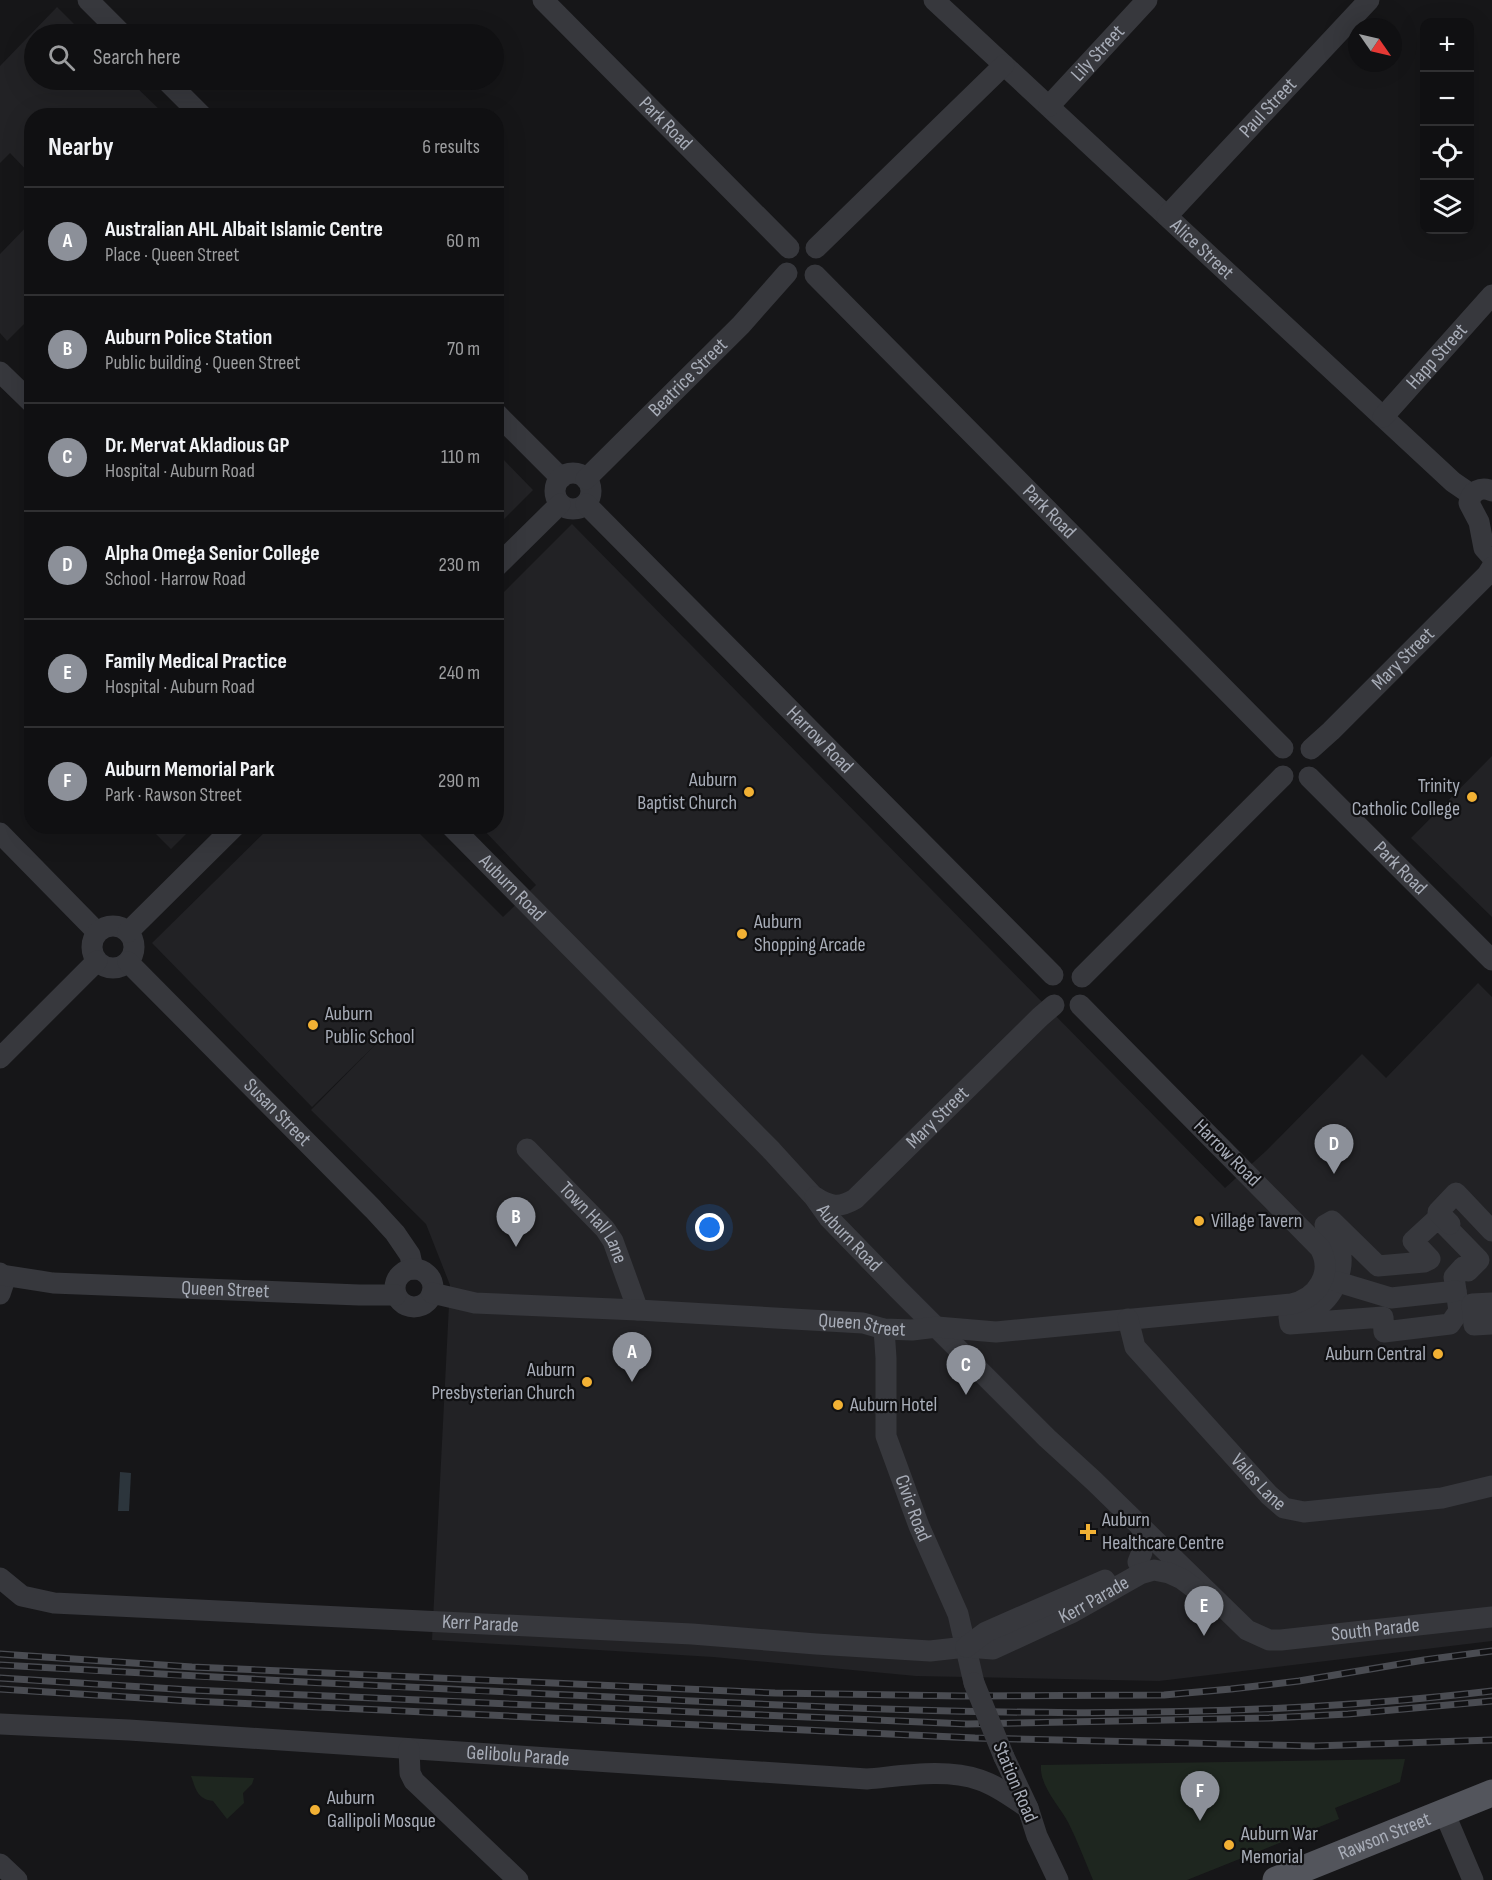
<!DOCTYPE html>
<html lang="en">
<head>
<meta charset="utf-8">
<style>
  body { margin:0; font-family:"Sofia Sans Condensed",sans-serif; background:#19191b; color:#f1f3f6 }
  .controls { position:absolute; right:18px; top:18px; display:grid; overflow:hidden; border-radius:12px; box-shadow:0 6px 24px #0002 }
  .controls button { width:54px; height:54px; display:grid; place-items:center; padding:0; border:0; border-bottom:2px solid #303032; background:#101012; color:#f1f3f6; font:30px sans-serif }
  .compass { position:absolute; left:1348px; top:18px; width:54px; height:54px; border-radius:50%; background:#101012; box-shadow:0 6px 24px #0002; rotate:124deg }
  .you { position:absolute; left:710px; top:1228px; width:21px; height:21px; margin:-15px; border:4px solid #fff; border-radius:50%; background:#1a73e8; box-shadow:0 0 0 9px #1a73e833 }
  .badge { display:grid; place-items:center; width:39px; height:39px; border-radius:50%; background:#8c9099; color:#fff; font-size:20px; font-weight:700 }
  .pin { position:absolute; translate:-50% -50px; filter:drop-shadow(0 2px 3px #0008) }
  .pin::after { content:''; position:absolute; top:32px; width:21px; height:18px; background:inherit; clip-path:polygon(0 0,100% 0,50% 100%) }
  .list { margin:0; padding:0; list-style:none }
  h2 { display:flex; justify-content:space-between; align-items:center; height:78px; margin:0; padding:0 24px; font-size:26px }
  h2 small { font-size:20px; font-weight:400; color:#9c9d9f }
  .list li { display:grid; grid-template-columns:39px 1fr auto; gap:18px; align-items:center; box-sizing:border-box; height:108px; padding:0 24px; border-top:2px solid #303032 }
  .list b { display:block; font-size:22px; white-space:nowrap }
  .list p { margin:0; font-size:20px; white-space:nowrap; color:#9c9d9f }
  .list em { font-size:20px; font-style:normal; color:#9c9d9f }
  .icon { flex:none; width:33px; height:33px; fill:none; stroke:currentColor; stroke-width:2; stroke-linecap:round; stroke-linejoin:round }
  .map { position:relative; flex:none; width:1492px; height:1880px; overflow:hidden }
  .search { position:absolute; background:#101012; box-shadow:0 6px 24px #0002; left:24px; top:24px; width:480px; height:66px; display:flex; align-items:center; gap:15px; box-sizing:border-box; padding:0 21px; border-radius:33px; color:#9c9d9f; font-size:22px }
  .panel { position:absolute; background:#101012; box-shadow:0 6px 24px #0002; left:24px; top:108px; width:480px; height:726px; border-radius:24px }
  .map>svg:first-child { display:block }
  .built { fill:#222225 }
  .green { fill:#1e261f }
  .water { fill:#2c353c }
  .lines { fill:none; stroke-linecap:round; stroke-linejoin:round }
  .minor { stroke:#37383d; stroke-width:21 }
  .major { stroke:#53555c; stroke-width:27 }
  .rail-casing { stroke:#4a4c52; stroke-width:7 }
  .rail { stroke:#111113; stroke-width:4.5; stroke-dasharray:14; stroke-linecap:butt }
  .minor-bridge { stroke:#37383d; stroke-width:21 }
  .poi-dot { fill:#f2b134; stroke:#111113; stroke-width:2 }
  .labels { text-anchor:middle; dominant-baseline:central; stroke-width:4.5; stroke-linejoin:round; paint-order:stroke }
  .street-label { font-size:20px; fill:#a8adb8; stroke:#111113 }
  .poi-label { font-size:20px; fill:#a8adb8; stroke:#111113; text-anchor:start }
</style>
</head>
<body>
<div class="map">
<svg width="1492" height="1880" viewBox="0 0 1492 1880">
  <rect width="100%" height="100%" fill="#161618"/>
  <path class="built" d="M 57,7 L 84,34 L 34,34 L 34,80 L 129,80 L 165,115 L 32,116 L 31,175 L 10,153 L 0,163 L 0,66 Z
    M 31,222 L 31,317 L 7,341 L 0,333 L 0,254 Z
    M 497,453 L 533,490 L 497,526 Z
    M 572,524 L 1225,1188 L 1266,1151 L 1362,1054 L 1386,1078 L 1478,983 L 1492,997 L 1492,1641 L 1159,1681 L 916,1676 L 713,1657 L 432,1640 L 450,1285 L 426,1224 L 311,1110 L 382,1038 L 312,1107 L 152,943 L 270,827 L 413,827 L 503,917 L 536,885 L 481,827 L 496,826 L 497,599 Z
    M 1492,756 L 1492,917 L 1411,838 Z
    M 149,827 L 193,827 L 171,849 Z"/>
  <path class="green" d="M 1405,1759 L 1400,1782 L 1335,1808 L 1339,1819 L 1187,1880 L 1093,1880 C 1085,1861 1078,1842 1069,1824 C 1060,1806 1039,1786 1041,1765 Z
    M 191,1776 L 254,1778 L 252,1784 L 243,1793 L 244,1803 L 227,1819 L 213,1801 C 197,1799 196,1789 191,1776 Z"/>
  <path class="water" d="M 120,1472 L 131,1473 L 129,1511 L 118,1511 Z"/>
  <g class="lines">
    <g class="minor">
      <path d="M 88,0 L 122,34"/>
      <path id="s1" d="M 543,0 L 789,248"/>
      <path id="s2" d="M 934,0 C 1107,161 1280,322 1453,482 L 1472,495"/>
      <path d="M 166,80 L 202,116"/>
      <path id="s3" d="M 1049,106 L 1147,0"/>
      <path id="s4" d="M 1167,216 L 1369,0"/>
      <path d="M 816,248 L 1004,65"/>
      <path id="s5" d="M 815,275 L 1283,748"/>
      <path d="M 0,372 L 32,403"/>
      <path d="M 496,413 L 561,478"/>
      <path id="s6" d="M 1383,417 L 1492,295"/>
      <circle cx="573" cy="491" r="18"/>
      <path id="s7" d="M 586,479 L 741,325 L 787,273"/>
      <path d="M 1492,491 C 1481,486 1471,491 1469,503 L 1479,522 L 1484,548 L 1492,557"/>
      <path id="s8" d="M 586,504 L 1053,975"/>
      <path d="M 496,567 L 560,504"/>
      <path id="s9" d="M 1311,749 L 1331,731 L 1487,575 L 1492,567"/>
      <path id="s10" d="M 1309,777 L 1492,960"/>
      <path id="s11" d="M 451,826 L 772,1151 L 814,1197 L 829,1218 L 897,1288 L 1047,1438 L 1094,1481 L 1247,1630 L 1269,1640 L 1281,1640 L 1492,1617"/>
      <path d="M 0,833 L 97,932"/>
      <circle cx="113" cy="947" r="21"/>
      <path d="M 128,932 L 235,826"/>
      <path id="s12" d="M 128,962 L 373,1209 L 395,1233 L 410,1255 L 413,1269"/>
      <path d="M 1082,977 L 1283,776"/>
      <path d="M 0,1058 L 97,961"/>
      <path id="s13" d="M 527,1149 L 605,1229 L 613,1241 L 638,1310"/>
      <path id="s14" d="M 815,1197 C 830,1207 840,1208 855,1199 L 1040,1017 L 1054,1005"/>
      <path d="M 1438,1218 L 1479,1260 L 1468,1271 L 1463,1267 L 1454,1277 L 1459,1311 L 1450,1324 L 1384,1332 L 1383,1317 L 1290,1324 L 1289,1317 C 1297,1315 1305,1313 1312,1310 C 1335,1298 1349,1264 1336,1240 C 1334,1235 1329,1230 1325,1225 L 1332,1221 L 1378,1266 L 1424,1262 L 1430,1259 L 1413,1241 Z"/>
      <path d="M 1450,1224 L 1438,1212 L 1456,1193 L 1492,1231"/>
      <circle cx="414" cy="1288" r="19"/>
      <path d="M 0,1273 L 4,1282 L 0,1294"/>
      <path id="s15" d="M 2,1275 L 53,1283 L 359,1295 L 396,1295"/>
      <path d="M 1338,1282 L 1391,1298 L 1456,1291"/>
      <path id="s16" d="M 432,1293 L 475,1303 L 638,1310 L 863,1323 L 884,1329 L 912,1330 L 937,1327 L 996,1332 L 1291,1304 C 1317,1299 1334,1273 1320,1248 L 1080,1005"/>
      <path d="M 1492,1303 L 1472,1304 L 1474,1325 L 1492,1324"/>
      <path id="s17" d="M 1128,1319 L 1135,1347 L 1269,1495 L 1284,1508 L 1304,1512 L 1442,1498 L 1492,1486"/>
      <path id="s18" d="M 884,1329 L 886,1358 L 886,1436 L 919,1526 L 958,1614 L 974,1683"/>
      <path d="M 1138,1562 L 1142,1552 L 1142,1529"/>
      <path id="s19" d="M 0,1578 L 22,1596 L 54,1603 L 692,1634 L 816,1644 L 930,1651 L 966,1647 L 993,1649 L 1071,1613 L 1140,1574 L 1154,1570 L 1169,1573 L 1182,1579 L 1194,1588"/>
      <path d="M 966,1647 L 986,1632 L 1105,1580"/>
      <path id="s20" d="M 0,1724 L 129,1730 L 867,1779 C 902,1776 946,1768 980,1780 C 998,1786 1013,1798 1028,1808"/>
      <path d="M 409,1749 L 410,1773 L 414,1781 L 518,1880"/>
      <path d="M 1004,1757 L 1028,1808 L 1037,1836 L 1058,1880"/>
      <path d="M 1444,1812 L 1473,1880"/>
      <path d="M 0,1864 L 17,1880"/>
    </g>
    <path class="major" id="s21" d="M 1276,1880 L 1492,1793"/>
    <defs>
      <path id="rail" d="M 0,1654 L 192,1667 L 775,1693 L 961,1696 L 1164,1695 L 1231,1689 L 1299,1681 L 1424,1660 L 1492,1651
        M 0,1665 C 217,1678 435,1689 652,1699 C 932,1713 1213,1724 1492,1691
        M 0,1678 L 191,1690 L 967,1724 L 1269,1718 L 1348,1714 L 1492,1701
        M 0,1689 L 190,1701 L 975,1738 L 1315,1746 L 1492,1740"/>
    </defs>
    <use href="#rail" class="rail-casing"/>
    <use href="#rail" class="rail"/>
    <path class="minor-bridge" d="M 974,1683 L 1004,1757"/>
  </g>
  <g class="poi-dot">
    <circle cx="749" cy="792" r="6"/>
    <circle cx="1472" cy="797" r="6"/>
    <circle cx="742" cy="934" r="6"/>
    <circle cx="313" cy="1025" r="6"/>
    <circle cx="1199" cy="1221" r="6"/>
    <circle cx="1438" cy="1354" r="6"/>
    <circle cx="587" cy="1382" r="6"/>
    <circle cx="838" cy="1405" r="6"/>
    <path d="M1085 1523h6v6h6v6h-6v6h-6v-6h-6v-6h6z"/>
    <circle cx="315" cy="1810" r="6"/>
    <circle cx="1229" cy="1845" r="6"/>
  </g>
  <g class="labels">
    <g class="street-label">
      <text stroke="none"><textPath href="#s3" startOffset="72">Lily Street</textPath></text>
      <text stroke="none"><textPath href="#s4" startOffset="148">Paul Street</textPath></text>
      <text stroke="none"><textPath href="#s1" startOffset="174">Park Road</textPath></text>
      <text stroke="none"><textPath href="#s2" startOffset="366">Alice Street</textPath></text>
      <text stroke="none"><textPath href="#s6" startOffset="81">Happ Street</textPath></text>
      <text stroke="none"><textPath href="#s7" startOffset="144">Beatrice Street</textPath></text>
      <text stroke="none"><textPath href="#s5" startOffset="333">Park Road</textPath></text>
      <text stroke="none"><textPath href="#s9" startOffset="129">Mary Street</textPath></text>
      <text stroke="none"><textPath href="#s8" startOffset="332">Harrow Road</textPath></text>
      <text stroke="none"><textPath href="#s10" startOffset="129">Park Road</textPath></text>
      <text stroke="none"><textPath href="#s11" startOffset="87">Auburn Road</textPath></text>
      <text stroke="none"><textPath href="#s12" startOffset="212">Susan Street</textPath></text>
      <text stroke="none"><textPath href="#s14" startOffset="159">Mary Street</textPath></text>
      <text transform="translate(1227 1153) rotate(45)">Harrow Road</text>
      <text stroke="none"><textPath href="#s13" startOffset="100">Town Hall Lane</textPath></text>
      <text stroke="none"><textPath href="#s11" startOffset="573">Auburn Road</textPath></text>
      <text stroke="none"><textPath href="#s15" startOffset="224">Queen Street</textPath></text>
      <text stroke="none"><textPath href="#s16" startOffset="432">Queen Street</textPath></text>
      <text stroke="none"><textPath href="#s17" startOffset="212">Vales Lane</textPath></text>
      <text stroke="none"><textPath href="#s18" startOffset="184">Civic Road</textPath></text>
      <text stroke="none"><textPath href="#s19" startOffset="1114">Kerr Parade</textPath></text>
      <text stroke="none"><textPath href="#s19" startOffset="488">Kerr Parade</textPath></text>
      <text stroke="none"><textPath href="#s11" startOffset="1263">South Parade</textPath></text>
      <text stroke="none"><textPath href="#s20" startOffset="519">Gelibolu Parade</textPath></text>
      <text transform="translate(1015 1782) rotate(67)">Station Road</text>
      <text stroke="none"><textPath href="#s21" startOffset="117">Rawson Street</textPath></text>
    </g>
    <g class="poi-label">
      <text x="737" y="780" text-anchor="end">Auburn<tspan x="737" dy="23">Baptist Church</tspan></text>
      <text x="1460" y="786" text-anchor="end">Trinity<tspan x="1460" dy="23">Catholic College</tspan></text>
      <text x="754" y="922">Auburn<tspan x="754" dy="23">Shopping Arcade</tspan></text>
      <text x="325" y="1014">Auburn<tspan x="325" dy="23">Public School</tspan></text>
      <text x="1211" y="1221">Village Tavern</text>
      <text x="1426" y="1354" text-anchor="end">Auburn Central</text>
      <text x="575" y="1370" text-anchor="end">Auburn<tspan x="575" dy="23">Presbysterian Church</tspan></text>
      <text x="850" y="1405">Auburn Hotel</text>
      <text x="1102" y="1520">Auburn<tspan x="1102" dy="23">Healthcare Centre</tspan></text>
      <text x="327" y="1798">Auburn<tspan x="327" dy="23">Gallipoli Mosque</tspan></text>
      <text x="1241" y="1834">Auburn War<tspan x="1241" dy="23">Memorial</tspan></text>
    </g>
  </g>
</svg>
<div class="controls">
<button>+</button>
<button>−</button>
<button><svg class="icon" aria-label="locate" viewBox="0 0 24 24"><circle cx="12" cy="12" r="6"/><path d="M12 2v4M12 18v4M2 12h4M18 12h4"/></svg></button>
<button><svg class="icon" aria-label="layers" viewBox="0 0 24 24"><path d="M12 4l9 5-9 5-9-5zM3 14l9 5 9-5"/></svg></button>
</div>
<svg class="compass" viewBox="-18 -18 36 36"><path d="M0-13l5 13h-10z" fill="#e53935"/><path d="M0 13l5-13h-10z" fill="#9c9d9f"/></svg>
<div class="you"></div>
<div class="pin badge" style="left:632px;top:1382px">A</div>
<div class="pin badge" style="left:516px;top:1247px">B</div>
<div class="pin badge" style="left:966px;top:1395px">C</div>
<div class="pin badge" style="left:1334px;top:1174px">D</div>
<div class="pin badge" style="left:1204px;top:1636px">E</div>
<div class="pin badge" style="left:1200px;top:1821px">F</div>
<div class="search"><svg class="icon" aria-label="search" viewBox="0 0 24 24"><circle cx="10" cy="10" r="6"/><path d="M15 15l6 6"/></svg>Search here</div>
<section class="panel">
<h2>Nearby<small>6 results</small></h2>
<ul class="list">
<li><span class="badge">A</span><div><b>Australian AHL Albait Islamic Centre</b><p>Place · Queen Street</p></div><em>60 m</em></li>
<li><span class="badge">B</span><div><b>Auburn Police Station</b><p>Public building · Queen Street</p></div><em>70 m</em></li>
<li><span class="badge">C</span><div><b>Dr. Mervat Akladious GP</b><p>Hospital · Auburn Road</p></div><em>110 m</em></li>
<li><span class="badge">D</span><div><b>Alpha Omega Senior College</b><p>School · Harrow Road</p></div><em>230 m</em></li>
<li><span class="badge">E</span><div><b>Family Medical Practice</b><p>Hospital · Auburn Road</p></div><em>240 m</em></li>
<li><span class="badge">F</span><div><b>Auburn Memorial Park</b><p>Park · Rawson Street</p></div><em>290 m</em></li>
</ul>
</section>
</div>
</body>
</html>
